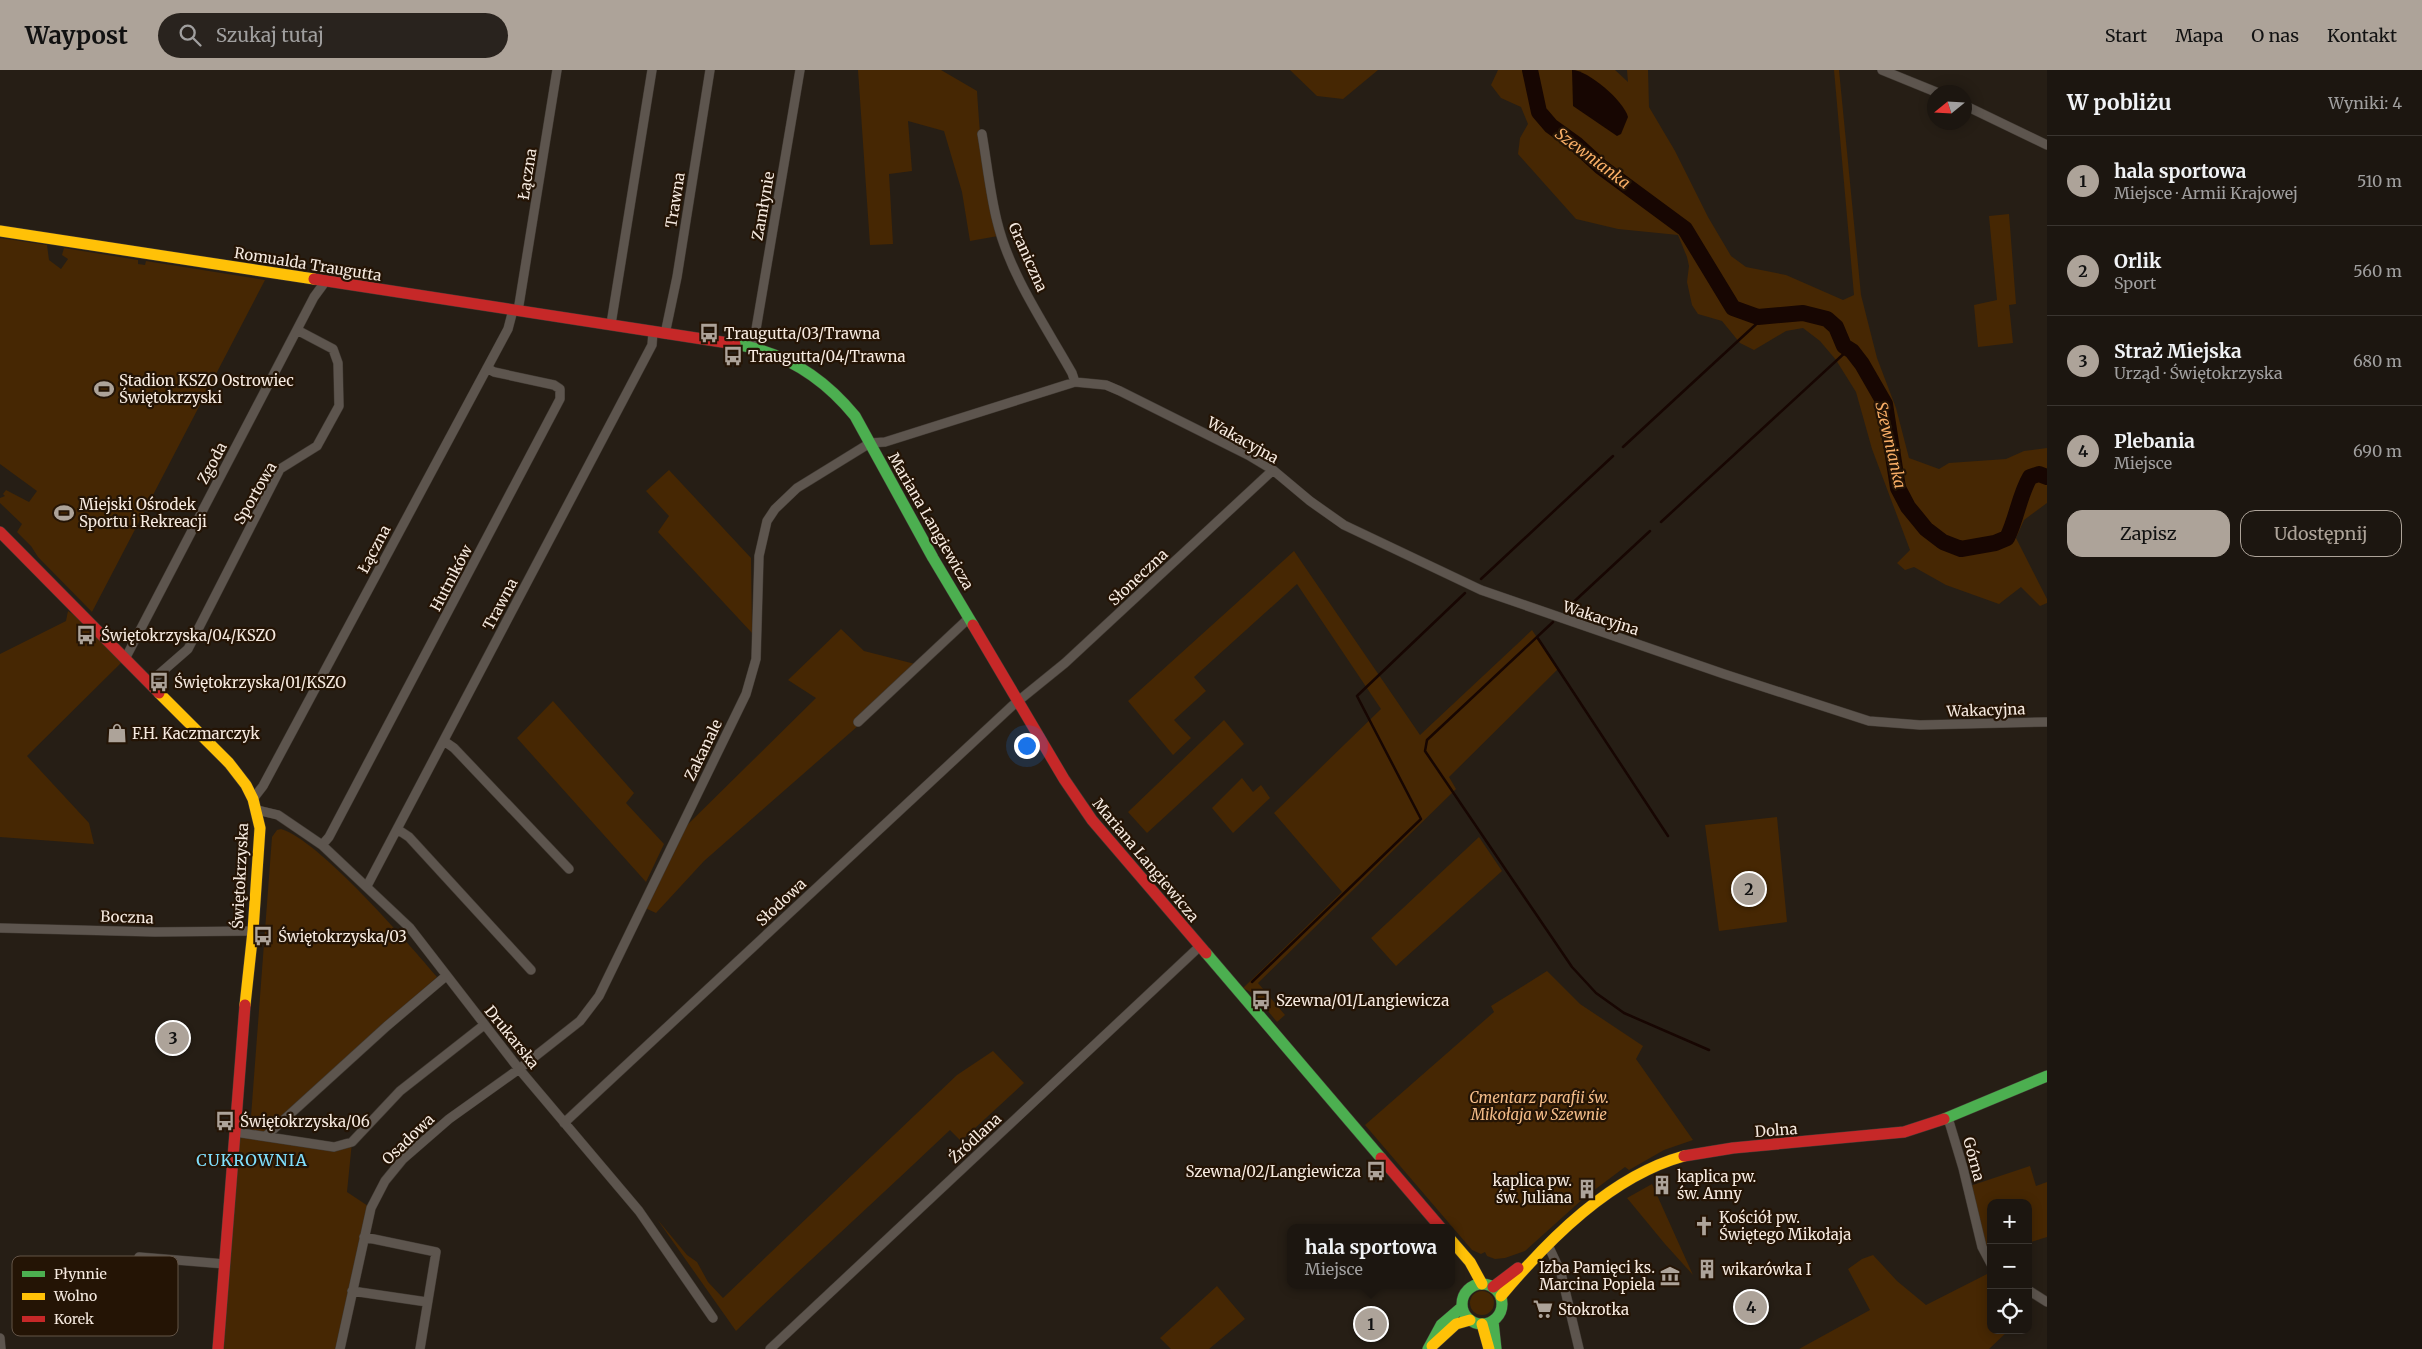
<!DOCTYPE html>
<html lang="pl">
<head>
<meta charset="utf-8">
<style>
  body { margin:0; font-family:Merriweather,serif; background:#29231e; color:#f1f3f6 }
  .controls { position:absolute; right:15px; bottom:15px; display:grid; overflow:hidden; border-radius:10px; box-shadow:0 2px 12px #0003 }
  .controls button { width:45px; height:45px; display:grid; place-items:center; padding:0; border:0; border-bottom:1px solid #3a3530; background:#1c1610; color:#f1f3f6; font:25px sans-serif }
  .compass { position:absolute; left:1927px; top:15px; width:45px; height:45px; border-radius:50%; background:#1c1610; box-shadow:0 2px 12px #0003; rotate:252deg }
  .you { position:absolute; left:1026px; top:675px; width:18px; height:18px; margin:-12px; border:4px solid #fff; border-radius:50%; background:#1a73e8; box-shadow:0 0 0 8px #1a73e833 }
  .badge { display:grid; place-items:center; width:32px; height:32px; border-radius:50%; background:#ada399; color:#111; font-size:16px; font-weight:700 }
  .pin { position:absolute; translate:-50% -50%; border:2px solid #fff; box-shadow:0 1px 5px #0006 }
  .popup { position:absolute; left:1287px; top:1154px; width:168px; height:65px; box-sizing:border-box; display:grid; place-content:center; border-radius:10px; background:#1c1610; filter:drop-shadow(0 1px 4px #0005); font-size:16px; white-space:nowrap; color:#a09f9f }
  .popup b { font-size:19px; color:#f1f3f6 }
  .popup::after { content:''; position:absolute; left:50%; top:100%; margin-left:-10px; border:10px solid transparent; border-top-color:#1c1610 }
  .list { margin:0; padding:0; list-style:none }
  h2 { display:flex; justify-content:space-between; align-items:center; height:65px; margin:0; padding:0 20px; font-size:21px }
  h2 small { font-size:16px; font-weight:400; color:#a09f9f }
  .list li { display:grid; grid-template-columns:32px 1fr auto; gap:15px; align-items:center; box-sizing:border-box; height:90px; padding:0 20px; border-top:1px solid #3a3530 }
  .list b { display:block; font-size:19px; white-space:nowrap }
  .list p { margin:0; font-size:16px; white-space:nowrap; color:#a09f9f }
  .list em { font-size:16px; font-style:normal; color:#a09f9f }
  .actions { display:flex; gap:10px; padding:15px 20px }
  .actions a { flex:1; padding:11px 0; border:1px solid #ada399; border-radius:15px; text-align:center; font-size:18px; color:#ada399 }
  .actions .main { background:#ada399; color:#111 }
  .icon { flex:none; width:28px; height:28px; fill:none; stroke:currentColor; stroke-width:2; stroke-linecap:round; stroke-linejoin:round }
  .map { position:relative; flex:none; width:2047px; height:1279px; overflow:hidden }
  header { display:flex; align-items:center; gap:30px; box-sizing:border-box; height:70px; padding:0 25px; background:#ada399; color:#111 }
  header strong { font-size:24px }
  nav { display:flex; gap:28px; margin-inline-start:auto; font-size:18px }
  .search { width:350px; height:45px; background:#29231e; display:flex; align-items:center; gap:12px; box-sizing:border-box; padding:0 18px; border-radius:28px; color:#a09f9f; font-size:19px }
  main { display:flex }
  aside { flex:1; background:#1c1610 }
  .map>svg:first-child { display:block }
  .green { fill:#462703 }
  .water { fill:#170602 }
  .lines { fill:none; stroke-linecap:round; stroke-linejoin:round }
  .stream { stroke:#170602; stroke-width:2.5 }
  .river { stroke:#170602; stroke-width:16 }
  .street-casing { stroke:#413a33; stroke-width:10 }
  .fast-casing { stroke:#413a33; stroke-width:12 }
  .slow-casing { stroke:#413a33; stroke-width:12 }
  .jam-casing { stroke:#413a33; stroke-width:12 }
  .street { stroke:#5d554e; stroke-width:9 }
  .fast { stroke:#4caf50; stroke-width:11 }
  .slow { stroke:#ffc107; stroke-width:11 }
  .jam { stroke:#c62828; stroke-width:11 }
  .labels { text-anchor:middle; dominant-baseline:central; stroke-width:4.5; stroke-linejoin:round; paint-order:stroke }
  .street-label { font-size:15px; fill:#f6eae0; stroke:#241405 }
  .poi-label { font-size:15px; fill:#f6eae0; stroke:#241405; text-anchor:start }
  .park-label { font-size:15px; font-style:italic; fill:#f6be8a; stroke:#241405 }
  .water-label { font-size:16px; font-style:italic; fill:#f9ae66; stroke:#241405 }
  .neighbourhood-label { font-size:16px; letter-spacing:1px; fill:#80e0fe; stroke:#241405 }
  .key { fill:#241405; stroke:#635447; stroke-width:1 }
  .key-label { font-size:14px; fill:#f6eae0 }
</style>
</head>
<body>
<header>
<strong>Waypost</strong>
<div class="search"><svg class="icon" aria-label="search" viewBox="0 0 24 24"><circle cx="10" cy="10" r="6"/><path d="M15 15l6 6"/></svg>Szukaj tutaj</div>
<nav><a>Start</a><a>Mapa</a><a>O nas</a><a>Kontakt</a></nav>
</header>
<main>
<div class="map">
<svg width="2047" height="1279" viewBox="0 0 2047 1279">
  <rect width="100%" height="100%" fill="#261e15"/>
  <path class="green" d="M 858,0 L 941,0 L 977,21 C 980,67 984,122 998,166 L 970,171 L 962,122 L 944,61 L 908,51 L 912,101 L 889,104 L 893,174 L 870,175 Z
    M 1290,0 L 1378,0 L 1343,29 L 1317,26 Z
    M 1498,0 L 1615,0 L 1628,12 L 1627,0 L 1648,0 L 1649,37 L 1675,81 L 1708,147 L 1731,186 L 1746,197 L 1786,205 L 1843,230 L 1854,225 L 1834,0 L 1839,0 L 1861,225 L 1877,288 L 1896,338 L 1909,388 L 1939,399 L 1949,393 L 2006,389 L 2024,381 L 2047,378 L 2047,433 L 2024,450 L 2016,468 L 2047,529 L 2047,533 L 2040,536 L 2021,517 L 1999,534 L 1946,515 L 1914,497 L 1905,500 L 1897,493 L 1910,480 L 1872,379 L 1856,322 L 1836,290 L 1820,271 L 1803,258 L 1786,261 L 1754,280 L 1740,273 L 1722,251 L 1698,244 L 1692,235 L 1687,212 L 1689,196 L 1687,187 L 1678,165 L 1618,159 L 1576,149 L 1518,84 L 1520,68 L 1528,54 L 1521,37 L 1501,28 L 1491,15 Z
    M 2009,144 L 2016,234 L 2009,235 L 2013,273 L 1978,277 L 1974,235 L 1997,230 L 1989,146 Z
    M 0,168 L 47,175 L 49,190 L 61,199 L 68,189 L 62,185 L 64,178 L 138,190 L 138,194 L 145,195 L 146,191 L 265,210 L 92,542 L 38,487 L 31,476 L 17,462 L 22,454 L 0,433 L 0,428 L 5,426 L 3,424 L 6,420 L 29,432 L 37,421 L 0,394 Z
    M 669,400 L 751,488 L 752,563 L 658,462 L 669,446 L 646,421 Z
    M 1294,481 L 1420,665 L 1532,560 L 1558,599 L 1449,707 L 1456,719 L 1258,913 L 1285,945 L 1277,952 L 1254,924 L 1243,918 L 1342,822 L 1274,743 L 1381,639 L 1297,514 L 1194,607 L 1206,621 L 1174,650 L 1191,668 L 1173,685 L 1128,631 Z
    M 68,541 L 93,557 L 125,589 L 27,686 L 89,753 L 94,774 L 0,767 L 0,584 L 66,551 Z
    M 841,559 L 864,581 L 919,595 L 859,655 L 704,791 L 656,843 L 643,837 L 678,764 L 816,628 L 788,610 Z
    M 553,631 L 634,723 L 626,733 L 664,774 L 646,812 L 517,668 Z
    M 1224,650 L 1244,674 L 1147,763 L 1128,742 Z
    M 1242,708 L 1253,722 L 1261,715 L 1270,728 L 1233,763 L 1212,738 Z
    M 1777,747 L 1787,852 L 1719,861 L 1705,755 Z
    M 281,759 C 318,769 410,875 437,907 L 267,1062 L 250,1060 L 272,767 L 277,760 Z
    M 1479,767 L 1502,801 L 1396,896 L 1371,868 Z
    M 1547,901 L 1580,934 L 1643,976 L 1636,989 L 1693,1070 L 1664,1080 L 1629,1100 L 1625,1097 L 1585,1127 L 1525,1181 L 1505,1188 L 1495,1189 L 1487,1186 L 1485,1182 L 1481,1184 L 1472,1180 L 1365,1055 L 1494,942 L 1491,936 Z
    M 993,981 L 1024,1013 L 961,1071 L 950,1060 C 879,1128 806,1193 736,1261 L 657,1149 L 687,1185 L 697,1192 L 708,1212 L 723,1228 L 957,1005 Z
    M 235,1062 L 334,1077 L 352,1072 L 347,1122 L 371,1138 L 340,1279 L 218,1279 Z
    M 2030,1096 L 2036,1116 L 2047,1112 L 2047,1167 L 2028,1173 L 2028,1133 L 1991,1133 L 1991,1185 L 1984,1172 L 1970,1116 Z
    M 1652,1114 L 1693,1205 L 1665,1174 L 1627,1128 Z
    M 1873,1185 L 1897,1211 L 1926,1235 L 1991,1202 L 1991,1260 L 2009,1260 L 1989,1279 L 1799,1279 L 1870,1240 L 1848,1199 L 1862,1189 Z
    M 1217,1216 L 1245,1249 L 1209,1279 L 1171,1279 L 1160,1268 Z
    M1470 1233a12 12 0 1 1 24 0a12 12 0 1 1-24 0Z"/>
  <path class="water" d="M 1572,0 C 1588,0 1624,31 1628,47 L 1621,64 L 1617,66 L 1573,36 Z"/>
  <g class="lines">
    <path class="stream" d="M 1623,377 L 1765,246
      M 1661,452 L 1849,279
      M 1481,509 L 1613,386
      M 1565,540 L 1650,461
      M 1553,552 L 1427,670 L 1425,681 L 1572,897 L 1596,923 L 1624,943 L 1709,980
      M 1537,567 L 1668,766
      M 1252,912 L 1421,749 L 1357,626 L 1465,523"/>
    <path class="river" d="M 1530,0 L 1539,42 L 1551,56 L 1576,74 L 1601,97 L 1685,159 L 1733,238 L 1758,247 L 1803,243 L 1827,249 L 1836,257 L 1844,276 L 1852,281 L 1862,294 L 1885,334 L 1898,418 L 1908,437 L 1926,459 L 1943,472 L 1961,479 L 1995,473 L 2007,468 C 2017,448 2019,426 2030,407 L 2039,404 L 2047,407"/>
    <defs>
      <path id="street" d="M 1882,0 L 1936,22
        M 1964,35 L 2047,75
        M 982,64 C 987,93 990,123 997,151 C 1010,205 1045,255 1072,303 L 1075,312
        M 518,241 L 557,0
        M 611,254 L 652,0
        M 665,264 L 677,207 L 710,0
        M 753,277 L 800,0
        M 125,589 L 314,227 L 325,212
        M 149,613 L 188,579 L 280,399 L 317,376 L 339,336 L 338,293 L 333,279 L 297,260
        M 858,652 L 969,548
        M 444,671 L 454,678 L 569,799
        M 253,729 L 263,716 L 508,259 L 513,240
        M 257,740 L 278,745 L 322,775 L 410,858 L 519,999 L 639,1141 L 713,1248
        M 397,759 L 409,767 L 531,900
        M 322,775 L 329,767 L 560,329 L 560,319 L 554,315 L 494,302 L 487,298
        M 367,816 L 652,275 L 653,262
        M 0,858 L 155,862 L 253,861
        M 1948,1048 L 1963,1098 L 1982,1177 L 1991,1194
        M 564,1053 L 1012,636 L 1065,593 L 1273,400
        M 235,1062 L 334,1077 L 352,1072 L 400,1021 L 484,955
        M 266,1066 L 387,956 L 446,906
        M 364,1167 L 436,1182 L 420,1279
        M 1548,1175 L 1561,1203 L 1579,1279
        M 139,1187 L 225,1194
        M 2028,1220 L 2047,1232
        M 352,1221 L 427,1232
        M 0,1268 L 1,1279
        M 340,1279 L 371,1138 L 385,1111 L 403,1089 L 449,1049 L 519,999 L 580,951 L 599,926 L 746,624 L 756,589 L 759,486 L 767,451 L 775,439 L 797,418 L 870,373 L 885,372 L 1075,312 L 1106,315 L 1120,321 L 1248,385 L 1273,400 L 1310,431 L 1344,455 L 1481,520 L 1724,604 L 1869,651 L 1920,655 L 2047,652
        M 770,1279 L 1199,877"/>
      <path id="fast" d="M 735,274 C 784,282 824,308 855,346 L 933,488 L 973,555
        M 1206,883 L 1381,1088
        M 1944,1049 L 2047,1006
        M1462 1234a20 20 0 1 1 40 0a20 20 0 1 1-40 0Z
        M 1493,1251 L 1496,1279
        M 1428,1279 L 1441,1255 L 1462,1237"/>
      <path id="slow" d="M 0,161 L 314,209
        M 159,623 L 229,693 L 246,715 L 253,729 L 260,758 L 253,861 L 245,935
        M 1451,1170 L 1470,1192 L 1482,1214
        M 1501,1226 C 1548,1170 1611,1106 1684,1086
        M 1482,1254 L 1489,1279
        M 1432,1276 L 1456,1254 L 1470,1250"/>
      <path id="jam" d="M 314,209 L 735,274
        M 0,462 L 159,623
        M 973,555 L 1064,709 L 1092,750 L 1206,883
        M 1684,1086 L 1733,1078 L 1904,1062 L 1944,1049
        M 1381,1088 L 1441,1158
        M 1493,1217 L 1518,1198
        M 218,1279 L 245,935"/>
    </defs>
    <use href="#street" class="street-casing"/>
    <use href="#fast" class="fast-casing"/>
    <use href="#slow" class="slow-casing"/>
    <use href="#jam" class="jam-casing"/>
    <use href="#street" class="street"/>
    <use href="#fast" class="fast"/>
    <use href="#slow" class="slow"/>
    <use href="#jam" class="jam"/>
  </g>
  <defs>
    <symbol id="bus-bare" viewBox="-9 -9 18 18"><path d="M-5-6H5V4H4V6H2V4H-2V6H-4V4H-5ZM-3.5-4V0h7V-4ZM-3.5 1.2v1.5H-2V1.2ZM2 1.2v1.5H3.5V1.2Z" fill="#ada399" stroke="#241405" stroke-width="2.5" paint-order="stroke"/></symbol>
    <symbol id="stadium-bare" viewBox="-9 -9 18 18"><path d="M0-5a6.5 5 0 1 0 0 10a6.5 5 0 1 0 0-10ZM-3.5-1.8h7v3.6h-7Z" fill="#ada399" stroke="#241405" stroke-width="2.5" paint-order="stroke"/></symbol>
    <symbol id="shop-bare" viewBox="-9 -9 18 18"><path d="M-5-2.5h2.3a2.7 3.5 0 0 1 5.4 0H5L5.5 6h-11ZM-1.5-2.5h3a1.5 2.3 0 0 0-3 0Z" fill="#ada399" stroke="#241405" stroke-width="2.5" paint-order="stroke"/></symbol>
    <symbol id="building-bare" viewBox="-9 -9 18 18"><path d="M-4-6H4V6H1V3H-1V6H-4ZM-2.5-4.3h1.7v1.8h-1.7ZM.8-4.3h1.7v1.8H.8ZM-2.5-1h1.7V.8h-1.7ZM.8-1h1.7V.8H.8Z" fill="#ada399" stroke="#241405" stroke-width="2.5" paint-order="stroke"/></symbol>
    <symbol id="church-bare" viewBox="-9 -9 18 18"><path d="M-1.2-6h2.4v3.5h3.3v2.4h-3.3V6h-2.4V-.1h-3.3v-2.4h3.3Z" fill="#ada399" stroke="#241405" stroke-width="2.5" paint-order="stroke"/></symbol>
    <symbol id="museum-bare" viewBox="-9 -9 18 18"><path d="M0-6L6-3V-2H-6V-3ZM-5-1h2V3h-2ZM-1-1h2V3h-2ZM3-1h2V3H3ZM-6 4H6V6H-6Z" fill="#ada399" stroke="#241405" stroke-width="2.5" paint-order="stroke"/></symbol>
    <symbol id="supermarket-bare" viewBox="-9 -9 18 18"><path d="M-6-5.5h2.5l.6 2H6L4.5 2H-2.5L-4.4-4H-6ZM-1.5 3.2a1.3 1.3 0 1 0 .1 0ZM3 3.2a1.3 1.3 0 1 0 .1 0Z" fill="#ada399" stroke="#241405" stroke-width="2.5" paint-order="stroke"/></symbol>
  </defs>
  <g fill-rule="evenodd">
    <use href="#bus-bare" x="695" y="249" width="28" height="28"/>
    <use href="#bus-bare" x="719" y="272" width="28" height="28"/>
    <use href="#stadium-bare" x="90" y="305" width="28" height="28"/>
    <use href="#stadium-bare" x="50" y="429" width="28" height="28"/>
    <use href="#bus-bare" x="72" y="551" width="28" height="28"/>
    <use href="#bus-bare" x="145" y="598" width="28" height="28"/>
    <use href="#shop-bare" x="103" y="649" width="28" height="28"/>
    <use href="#bus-bare" x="249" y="852" width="28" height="28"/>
    <use href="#bus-bare" x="1247" y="916" width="28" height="28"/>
    <use href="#bus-bare" x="211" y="1037" width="28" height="28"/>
    <use href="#bus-bare" x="1362" y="1087" width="28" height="28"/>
    <use href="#building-bare" x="1648" y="1101" width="28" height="28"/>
    <use href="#building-bare" x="1573" y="1105" width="28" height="28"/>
    <use href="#church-bare" x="1690" y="1142" width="28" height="28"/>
    <use href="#building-bare" x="1693" y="1185" width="28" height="28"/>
    <use href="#museum-bare" x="1656" y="1192" width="28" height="28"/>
    <use href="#supermarket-bare" x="1529" y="1225" width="28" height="28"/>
  </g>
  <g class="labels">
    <g class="street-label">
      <text transform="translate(527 104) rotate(-81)">Łączna</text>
      <text transform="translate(675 130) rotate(-81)">Trawna</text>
      <text transform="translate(763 136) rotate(-80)">Zamłynie</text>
      <text transform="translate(1028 187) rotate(66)">Graniczna</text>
      <text transform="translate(308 194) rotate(9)">Romualda Traugutta</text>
      <text transform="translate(1243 370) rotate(29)">Wakacyjna</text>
      <text transform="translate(212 393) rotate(-62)">Zgoda</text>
      <text transform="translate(255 423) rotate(-60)">Sportowa</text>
      <text transform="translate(931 451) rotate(60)">Mariana Langiewicza</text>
      <text transform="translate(374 479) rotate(-62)">Łączna</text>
      <text transform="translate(1138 507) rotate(-43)">Słoneczna</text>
      <text transform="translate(451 508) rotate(-62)">Hutników</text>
      <text transform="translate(500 534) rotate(-62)">Trawna</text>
      <text transform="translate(1601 548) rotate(18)">Wakacyjna</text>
      <text transform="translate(1986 640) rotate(-2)">Wakacyjna</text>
      <text transform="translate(703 680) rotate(-64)">Zakanale</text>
      <text transform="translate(1146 790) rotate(50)">Mariana Langiewicza</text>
      <text transform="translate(240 806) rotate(-87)">Świętokrzyska</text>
      <text transform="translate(781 832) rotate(-43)">Słodowa</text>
      <text transform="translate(127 847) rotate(2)">Boczna</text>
      <text transform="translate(512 967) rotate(51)">Drukarska</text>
      <text transform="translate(1776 1060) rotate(-4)">Dolna</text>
      <text transform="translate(975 1068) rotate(-43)">Źródlana</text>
      <text transform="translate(408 1069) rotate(-44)">Osadowa</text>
      <text transform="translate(1974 1089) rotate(75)">Górna</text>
    </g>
    <g class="poi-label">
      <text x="724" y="263">Traugutta/03/Trawna</text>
      <text x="748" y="286">Traugutta/04/Trawna</text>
      <text x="119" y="310">Stadion KSZO Ostrowiec<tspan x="119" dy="17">Świętokrzyski</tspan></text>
      <text x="79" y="434">Miejski Ośrodek<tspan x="79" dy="17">Sportu i Rekreacji</tspan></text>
      <text x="101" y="565">Świętokrzyska/04/KSZO</text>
      <text x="174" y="612">Świętokrzyska/01/KSZO</text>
      <text x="132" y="663">F.H. Kaczmarczyk</text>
      <text x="278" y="866">Świętokrzyska/03</text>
      <text x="1276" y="930">Szewna/01/Langiewicza</text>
      <text x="240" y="1051">Świętokrzyska/06</text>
      <text x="1361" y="1101" text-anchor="end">Szewna/02/Langiewicza</text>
      <text x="1677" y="1106">kaplica pw.<tspan x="1677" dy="17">św. Anny</tspan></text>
      <text x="1572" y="1110" text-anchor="end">kaplica pw.<tspan x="1572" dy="17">św. Juliana</tspan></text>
      <text x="1719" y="1147">Kościół pw.<tspan x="1719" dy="17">Świętego Mikołaja</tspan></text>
      <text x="1655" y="1197" text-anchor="end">Izba Pamięci ks.<tspan x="1655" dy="17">Marcina Popiela</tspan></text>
      <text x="1722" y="1199">wikarówka I</text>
      <text x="1558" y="1239">Stokrotka</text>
    </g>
    <g class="park-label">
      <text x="1539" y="1027">Cmentarz parafii św.<tspan x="1539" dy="17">Mikołaja w Szewnie</tspan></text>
    </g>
    <g class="water-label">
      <text transform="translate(1593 88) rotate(37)">Szewnianka</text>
      <text transform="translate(1891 375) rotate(77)">Szewnianka</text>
    </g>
    <g class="neighbourhood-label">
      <text x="252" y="1090">CUKROWNIA</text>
    </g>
  </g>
  <rect x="12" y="1186" width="166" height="80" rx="8" class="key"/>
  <rect x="22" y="1201" width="23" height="6" fill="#4caf50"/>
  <rect x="22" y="1223" width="23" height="7" fill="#ffc107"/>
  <rect x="22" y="1246" width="23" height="6" fill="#c62828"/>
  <g class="key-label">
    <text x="54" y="1209">Płynnie</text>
    <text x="54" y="1231">Wolno</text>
    <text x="54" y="1254">Korek</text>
  </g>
</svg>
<div class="controls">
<button>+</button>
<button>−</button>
<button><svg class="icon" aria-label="locate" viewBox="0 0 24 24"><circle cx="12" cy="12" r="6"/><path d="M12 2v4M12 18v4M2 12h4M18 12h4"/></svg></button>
</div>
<svg class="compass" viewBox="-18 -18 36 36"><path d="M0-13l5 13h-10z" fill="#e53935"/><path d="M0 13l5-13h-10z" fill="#a09f9f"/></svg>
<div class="you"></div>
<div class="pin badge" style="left:1371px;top:1254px">1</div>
<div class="popup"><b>hala sportowa</b>Miejsce</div>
<div class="pin badge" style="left:1749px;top:819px">2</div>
<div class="pin badge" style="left:173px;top:968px">3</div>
<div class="pin badge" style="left:1751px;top:1237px">4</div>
</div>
<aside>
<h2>W pobliżu<small>Wyniki: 4</small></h2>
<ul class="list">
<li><span class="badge">1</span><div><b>hala sportowa</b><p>Miejsce · Armii Krajowej</p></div><em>510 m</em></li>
<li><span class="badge">2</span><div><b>Orlik</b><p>Sport</p></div><em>560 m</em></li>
<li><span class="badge">3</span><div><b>Straż Miejska</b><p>Urząd · Świętokrzyska</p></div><em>680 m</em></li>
<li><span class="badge">4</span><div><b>Plebania</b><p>Miejsce</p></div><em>690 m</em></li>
</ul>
<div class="actions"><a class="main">Zapisz</a><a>Udostępnij</a></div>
</aside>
</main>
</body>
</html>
